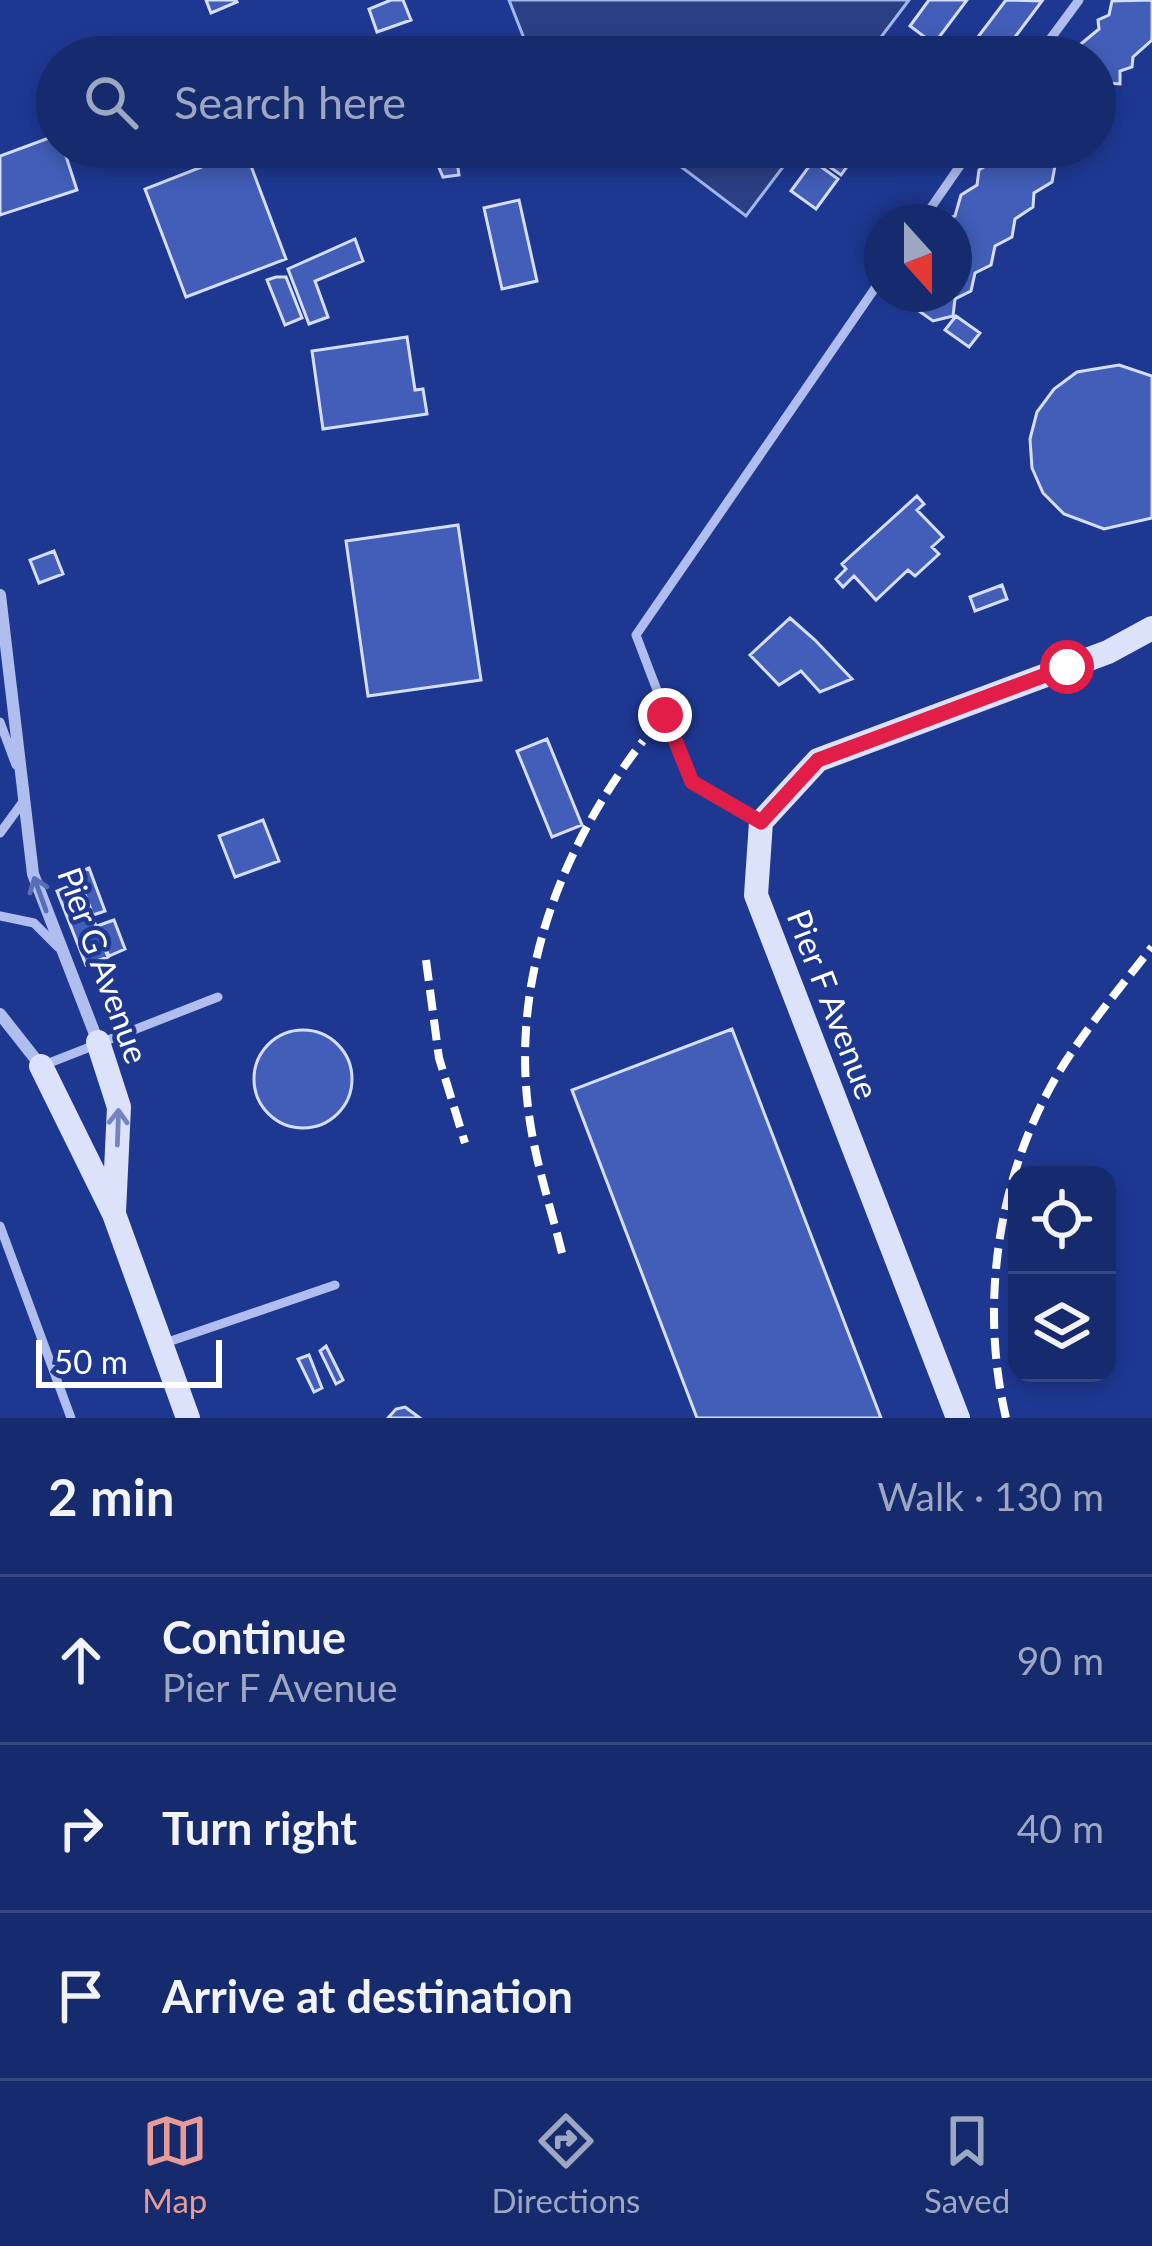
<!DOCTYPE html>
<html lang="en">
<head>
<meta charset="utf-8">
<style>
  body { margin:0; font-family:Lato,sans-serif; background:#233676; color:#f1f3f6 }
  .controls { position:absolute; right:36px; bottom:36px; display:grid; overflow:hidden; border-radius:24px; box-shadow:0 6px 18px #0003 }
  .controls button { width:108px; height:108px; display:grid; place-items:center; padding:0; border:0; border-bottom:3px solid #354681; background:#162a6e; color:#f1f3f6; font:60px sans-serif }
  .compass { position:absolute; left:864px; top:204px; width:108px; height:108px; border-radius:50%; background:#162a6e; box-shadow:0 6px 18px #0003; rotate:159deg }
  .scale { position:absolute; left:36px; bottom:30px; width:186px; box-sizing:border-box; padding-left:12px; border:6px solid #fff; border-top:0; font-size:33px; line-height:42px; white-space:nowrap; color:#fff; -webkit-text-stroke:9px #1e3892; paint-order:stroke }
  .stop { position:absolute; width:36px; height:36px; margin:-27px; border:9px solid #e11d48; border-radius:50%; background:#fff }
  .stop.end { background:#e11d48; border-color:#fff; box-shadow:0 3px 12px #0008 }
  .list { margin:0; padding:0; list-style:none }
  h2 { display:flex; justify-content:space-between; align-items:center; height:156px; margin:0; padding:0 48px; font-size:51px }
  h2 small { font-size:39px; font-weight:400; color:#9ea7c2 }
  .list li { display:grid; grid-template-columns:78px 1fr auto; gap:36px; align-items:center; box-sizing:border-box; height:168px; padding:0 48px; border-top:3px solid #354681 }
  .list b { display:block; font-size:45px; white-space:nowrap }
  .list p { margin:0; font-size:39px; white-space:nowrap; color:#9ea7c2 }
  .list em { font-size:39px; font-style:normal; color:#9ea7c2 }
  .icon { flex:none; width:66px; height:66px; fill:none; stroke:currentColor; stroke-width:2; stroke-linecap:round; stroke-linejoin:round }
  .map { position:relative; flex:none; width:1152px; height:1418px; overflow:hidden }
  .search { position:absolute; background:#162a6e; box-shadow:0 6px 18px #0003; left:36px; right:36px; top:36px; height:132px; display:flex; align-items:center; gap:30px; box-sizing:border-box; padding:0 42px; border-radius:66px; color:#9ea7c2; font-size:45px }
  .sheet { height:660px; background:#162a6e }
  nav { display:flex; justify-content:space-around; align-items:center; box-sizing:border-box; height:168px; border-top:3px solid #354681; background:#162a6e; font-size:33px; color:#9ea7c2 }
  nav a { display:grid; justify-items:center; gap:6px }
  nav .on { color:#e69b98 }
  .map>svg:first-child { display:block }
  .water { fill:#2b3f83; stroke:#a2b6f0; stroke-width:3 }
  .building { fill:#425eb8; stroke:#d5defa; stroke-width:3 }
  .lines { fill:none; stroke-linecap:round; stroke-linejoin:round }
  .lane { stroke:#afbeee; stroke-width:9 }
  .street { stroke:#afbeee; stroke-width:12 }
  .secondary { stroke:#dce2fa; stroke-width:24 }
  .rail { stroke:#fff; stroke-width:8; stroke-dasharray:21 9; stroke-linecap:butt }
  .oneway { stroke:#586eb7 }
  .oneway2 { stroke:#7384c1 }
  .route { stroke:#e11d48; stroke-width:15 }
  .labels { text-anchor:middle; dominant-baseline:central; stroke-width:9; stroke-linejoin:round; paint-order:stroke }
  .street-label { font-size:33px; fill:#fff; stroke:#1e3892 }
</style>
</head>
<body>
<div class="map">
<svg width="1152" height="1418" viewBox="0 0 1152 1418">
  <rect width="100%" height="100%" fill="#1e3892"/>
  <path class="water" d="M 509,0 L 909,0 L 866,57 L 537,57 L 529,51 Z
    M 655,147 L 798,147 L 746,216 Z"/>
  <path class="building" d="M 206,0 L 236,0 L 237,2 L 211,13 Z
    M 391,0 L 403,0 L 411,20 L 377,32 L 369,9 Z
    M 929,0 L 967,0 L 934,44 L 910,26 Z
    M 1006,0 L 1042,1 L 1000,57 L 969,57 L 965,54 Z
    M 1152,0 L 1152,40 L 1133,57 L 1132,67 L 1120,71 L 1120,84 L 1107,83 L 1095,101 L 1095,57 L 1076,57 L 1076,48 L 1099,29 L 1098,20 L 1109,15 L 1112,1 Z
    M 57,135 L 57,147 L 63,147 L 77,190 L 0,215 L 0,156 Z
    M 430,147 L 455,147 L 459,175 L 443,177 Z
    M 825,147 L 861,147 L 841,175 L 817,158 Z
    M 1076,147 L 1071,157 L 1055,166 L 1052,182 L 1034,193 L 1033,207 L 1015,219 L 1012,237 L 995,246 L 991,265 L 975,273 L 971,291 L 955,299 L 953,316 L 933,321 L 902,299 L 899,294 L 954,294 L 954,222 L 940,222 L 955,216 L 961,195 L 977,185 L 979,170 L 997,159 L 997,147 Z
    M 245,150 L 286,259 L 186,297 L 145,189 Z
    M 813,161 L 838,179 L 816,209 L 791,191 Z
    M 519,200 L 537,281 L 502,289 L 484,208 Z
    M 355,239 L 363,261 L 315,281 L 328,317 L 309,324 L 288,269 Z
    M 276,277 L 286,277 L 302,318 L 285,325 L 267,280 Z
    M 956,316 L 980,333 L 969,347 L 945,330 Z
    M 407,337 L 415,390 L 423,389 L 427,414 L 323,429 L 312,351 Z
    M 1119,365 L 1152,376 L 1152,518 L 1104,529 L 1064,514 L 1043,493 L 1032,468 L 1030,439 L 1037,412 L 1054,389 L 1077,372 Z
    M 917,496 L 924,504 L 917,510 L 943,537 L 932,547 L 939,554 L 915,576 L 908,570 L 876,600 L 854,576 L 843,587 L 836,579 L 846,569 L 842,564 Z
    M 458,525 L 481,680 L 368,696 L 346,541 Z
    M 54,551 L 63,574 L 39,583 L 30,560 Z
    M 1002,585 L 1007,599 L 975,611 L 970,597 Z
    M 790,618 L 815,640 L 852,679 L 820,692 L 801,671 L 779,685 L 750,655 Z
    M 547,739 L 582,825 L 552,837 L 517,751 Z
    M 263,820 L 279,861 L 235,877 L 219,836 Z
    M 89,868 L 105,911 L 93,915 L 77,873 Z
    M 79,882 L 108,957 L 86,965 L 57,891 Z
    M 114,920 L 125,949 L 109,956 L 97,926 Z
    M 732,1029 L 881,1418 L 697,1418 L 572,1090 Z
    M254 1079a49 49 0 1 1 98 0a49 49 0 1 1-98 0Z
    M 326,1346 L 343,1380 L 336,1384 L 320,1351 Z
    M 309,1355 L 322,1388 L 314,1392 L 298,1359 Z
    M 405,1407 L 420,1418 L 388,1418 L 396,1409 Z"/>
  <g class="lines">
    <path class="lane" d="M 1037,57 L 1079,0
      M 921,222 L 973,147
      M 0,722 L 16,765
      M 761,822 L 692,782 L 636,635 L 882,278
      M 0,833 L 25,799
      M 0,916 L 34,923 L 58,947
      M 44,1065 L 218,997
      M 0,1226 L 71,1418
      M 165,1343 L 335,1285"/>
    <path class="street" d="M 0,595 L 33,874 L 98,1042
      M 0,1014 L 41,1066"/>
    <path class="secondary" d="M 98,1042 L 119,1107 L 114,1212
      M 41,1066 L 114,1214 L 188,1418
      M 958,1418 L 756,895 L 761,822 L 818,760 L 1108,652 L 1152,628"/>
    <path class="rail" d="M 426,960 L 439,1058 L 465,1143
      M 562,1253 C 552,1212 538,1170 531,1128 C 507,987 558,851 643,741
      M 1006,1418 C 979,1303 998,1174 1059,1072 C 1086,1028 1120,988 1152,947"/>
  </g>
  <defs><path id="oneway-shaft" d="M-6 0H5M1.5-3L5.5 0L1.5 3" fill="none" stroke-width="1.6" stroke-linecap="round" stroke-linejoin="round" transform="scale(3)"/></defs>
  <use class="oneway" href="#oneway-shaft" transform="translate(40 894) rotate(-110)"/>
  <use class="oneway2" href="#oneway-shaft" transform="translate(118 1127) rotate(-88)"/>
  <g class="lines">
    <path class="route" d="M 665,715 L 692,782 L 761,822 L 818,760 L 1067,667"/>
  </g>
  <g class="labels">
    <g class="street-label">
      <text transform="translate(104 965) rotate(70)">Pier G Avenue</text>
      <text transform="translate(834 1004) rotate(69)">Pier F Avenue</text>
    </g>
  </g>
</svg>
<div class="controls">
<button><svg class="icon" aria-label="locate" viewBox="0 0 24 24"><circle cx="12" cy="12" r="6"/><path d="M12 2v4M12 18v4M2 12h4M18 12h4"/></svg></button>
<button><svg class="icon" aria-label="layers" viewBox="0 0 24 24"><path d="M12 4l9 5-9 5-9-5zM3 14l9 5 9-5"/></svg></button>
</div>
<svg class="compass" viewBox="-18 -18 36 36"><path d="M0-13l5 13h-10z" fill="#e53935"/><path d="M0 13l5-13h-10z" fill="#9ea7c2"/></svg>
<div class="scale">50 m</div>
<div class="stop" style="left:1067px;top:667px"></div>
<div class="stop end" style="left:665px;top:715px"></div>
<div class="search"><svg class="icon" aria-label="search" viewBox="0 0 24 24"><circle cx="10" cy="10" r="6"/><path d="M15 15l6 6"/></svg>Search here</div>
</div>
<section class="sheet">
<h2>2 min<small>Walk · 130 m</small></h2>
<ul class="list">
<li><svg class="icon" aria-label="ahead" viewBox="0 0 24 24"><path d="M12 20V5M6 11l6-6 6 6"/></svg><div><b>Continue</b><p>Pier F Avenue</p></div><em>90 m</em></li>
<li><svg class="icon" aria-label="right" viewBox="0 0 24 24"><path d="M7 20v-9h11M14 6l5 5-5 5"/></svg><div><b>Turn right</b></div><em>40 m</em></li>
<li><svg class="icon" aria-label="arrive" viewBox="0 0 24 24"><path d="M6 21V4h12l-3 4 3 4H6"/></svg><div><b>Arrive at destination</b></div></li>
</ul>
</section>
<nav>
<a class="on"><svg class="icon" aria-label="map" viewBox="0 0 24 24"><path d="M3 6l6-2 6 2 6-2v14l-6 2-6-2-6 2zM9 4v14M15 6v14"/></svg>Map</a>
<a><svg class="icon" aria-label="directions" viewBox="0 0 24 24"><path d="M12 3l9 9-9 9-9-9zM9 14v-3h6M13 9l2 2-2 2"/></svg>Directions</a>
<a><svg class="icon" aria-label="saved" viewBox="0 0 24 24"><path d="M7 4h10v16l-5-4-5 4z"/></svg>Saved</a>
</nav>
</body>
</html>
